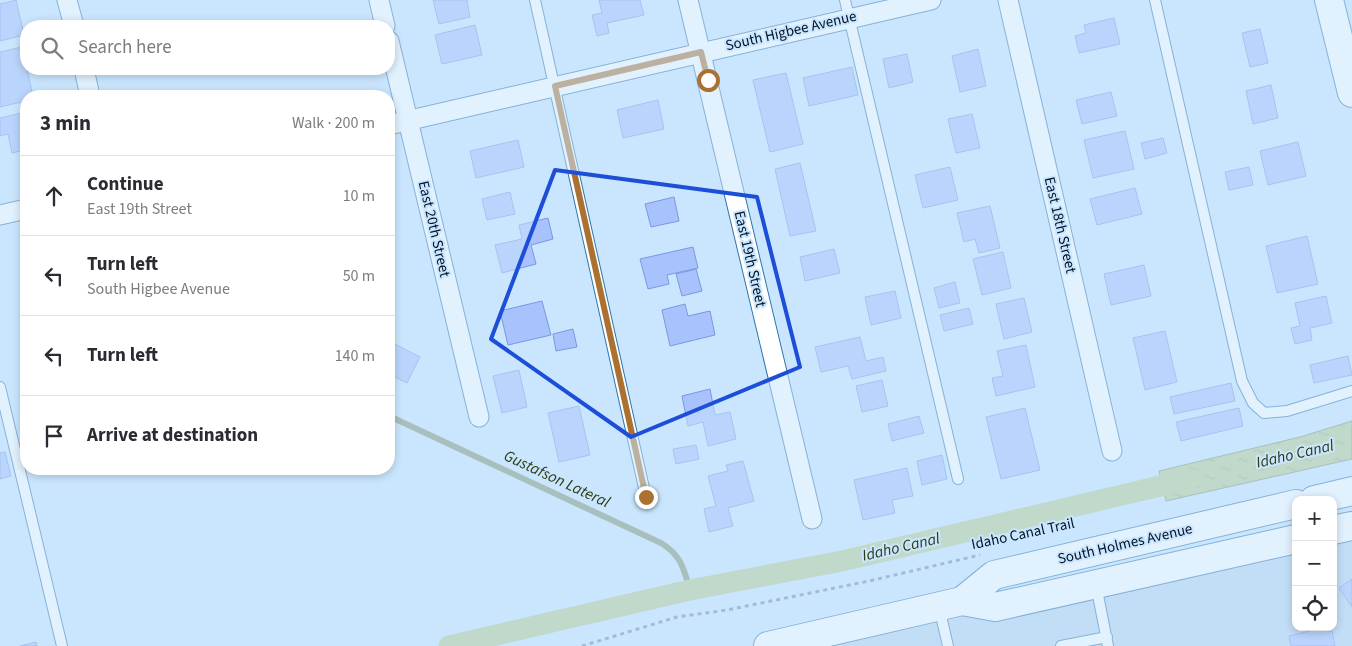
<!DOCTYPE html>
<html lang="en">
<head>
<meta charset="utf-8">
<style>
  body { margin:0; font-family:"Source Sans 3",sans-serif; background:#f2f2f3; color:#2b2b33 }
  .controls { position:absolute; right:15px; bottom:15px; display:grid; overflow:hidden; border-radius:10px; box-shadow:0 2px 8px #0003 }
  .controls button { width:45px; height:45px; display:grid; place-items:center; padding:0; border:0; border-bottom:1px solid #e1e1e2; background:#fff; color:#2b2b33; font:25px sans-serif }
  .stop { position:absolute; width:15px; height:15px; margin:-11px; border:4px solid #ab7131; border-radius:50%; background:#fff }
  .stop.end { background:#ab7131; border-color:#fff; box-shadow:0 1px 5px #0008 }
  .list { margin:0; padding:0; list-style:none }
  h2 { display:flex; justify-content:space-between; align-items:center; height:65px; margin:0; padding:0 20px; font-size:21px }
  h2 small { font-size:16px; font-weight:400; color:#7c7c81 }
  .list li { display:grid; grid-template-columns:32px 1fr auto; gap:15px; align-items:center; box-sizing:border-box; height:80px; padding:0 20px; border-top:1px solid #e1e1e2 }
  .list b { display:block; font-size:19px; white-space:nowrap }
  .list p { margin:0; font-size:16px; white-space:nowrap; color:#7c7c81 }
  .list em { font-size:16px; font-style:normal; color:#7c7c81 }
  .icon { flex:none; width:28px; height:28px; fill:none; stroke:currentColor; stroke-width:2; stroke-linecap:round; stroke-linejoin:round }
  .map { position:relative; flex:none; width:1352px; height:646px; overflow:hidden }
  .search { position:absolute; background:#fff; box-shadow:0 2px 8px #0003; left:20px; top:20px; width:375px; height:55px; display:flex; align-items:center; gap:12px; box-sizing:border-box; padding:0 18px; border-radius:20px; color:#7c7c81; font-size:19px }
  .panel { position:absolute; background:#fff; box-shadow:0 2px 8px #0003; left:20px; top:90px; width:375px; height:385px; border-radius:20px }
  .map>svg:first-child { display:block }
  .built { fill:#b8d6f0 }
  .water { fill:url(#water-ripples); stroke:#7d9270 }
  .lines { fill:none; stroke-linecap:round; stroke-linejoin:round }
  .stream { stroke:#7d9270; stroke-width:6 }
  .canal { stroke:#b3c98f; stroke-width:21 }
  .building { fill:#a7c2fd; stroke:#7999df }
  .service-casing { stroke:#2e75ab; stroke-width:12 }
  .minor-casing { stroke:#2e75ab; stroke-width:21 }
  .secondary-casing { stroke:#2e75ab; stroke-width:30 }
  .primary-casing { stroke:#2e75ab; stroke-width:30 }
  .path { stroke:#738ba2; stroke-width:3; stroke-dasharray:4 4; stroke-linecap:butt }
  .service { stroke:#fff; stroke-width:10 }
  .minor { stroke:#fff; stroke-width:19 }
  .secondary { stroke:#fff; stroke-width:28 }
  .primary { stroke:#fff; stroke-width:28 }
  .route { stroke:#ab7131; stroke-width:6 }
  .marked { fill:none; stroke:#1d4ed8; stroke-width:4; stroke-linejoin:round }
  .labels { text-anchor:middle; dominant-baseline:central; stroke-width:4; stroke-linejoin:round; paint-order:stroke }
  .street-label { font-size:15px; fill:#001328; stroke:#cae6fe }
  .water-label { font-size:16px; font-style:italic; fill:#2d3b10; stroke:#cae6fe }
</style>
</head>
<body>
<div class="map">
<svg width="1352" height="646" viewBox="0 0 1352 646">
  <defs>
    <pattern id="water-ripples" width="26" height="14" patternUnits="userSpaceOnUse" patternTransform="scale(1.25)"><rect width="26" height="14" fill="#b3c98f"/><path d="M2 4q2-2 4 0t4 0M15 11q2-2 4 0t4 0" fill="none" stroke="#98ac7b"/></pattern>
  </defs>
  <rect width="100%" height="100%" fill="#cae6fe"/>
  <path class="built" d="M 1352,510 L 1352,646 L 768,646 L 1296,523 L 1296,627 L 1333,627 L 1333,515 Z"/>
  <path class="water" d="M 1352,421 L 1352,459 L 1166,501 L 1159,471 L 1300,437 Z"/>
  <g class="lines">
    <path class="stream" d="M 389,416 L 661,543 C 681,555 684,569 690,590"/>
    <path class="canal" d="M 449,646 L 690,590 L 842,561 L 1190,479"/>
  </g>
  <path class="building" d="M 16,0 L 24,35 L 0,41 L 0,4 Z
    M 433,0 L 467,0 L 470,17 L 439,24 Z
    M 599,0 L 640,0 L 644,15 L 607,23 L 609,33 L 597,36 L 592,15 L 602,13 Z
    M 1114,18 L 1120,44 L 1079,53 L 1075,36 L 1086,33 L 1084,25 Z
    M 475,25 L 482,55 L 442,64 L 435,35 Z
    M 1260,29 L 1268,63 L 1250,67 L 1242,33 Z
    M 22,47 L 33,96 L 26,96 L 26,101 L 0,107 L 0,52 Z
    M 978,49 L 986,86 L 960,92 L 952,56 Z
    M 907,54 L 913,82 L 889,88 L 883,59 Z
    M 852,67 L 858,95 L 809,106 L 803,78 Z
    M 786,73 L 803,144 L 770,152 L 753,80 Z
    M 1271,85 L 1278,118 L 1253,124 L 1246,91 Z
    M 1111,92 L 1117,116 L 1082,124 L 1076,100 Z
    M 658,100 L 664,129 L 623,138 L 617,110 Z
    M 26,112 L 26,165 L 24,165 L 21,151 L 12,153 L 8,134 L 0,136 L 0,118 Z
    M 972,114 L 980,148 L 956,153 L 948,119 Z
    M 1125,131 L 1134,169 L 1093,178 L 1084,140 Z
    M 1163,138 L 1167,153 L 1145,159 L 1141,143 Z
    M 518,140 L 524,167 L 476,178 L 470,151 Z
    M 1298,142 L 1306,176 L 1268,185 L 1260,151 Z
    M 800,163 L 816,231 L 790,236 L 775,169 Z
    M 950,167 L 958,200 L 923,208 L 915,175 Z
    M 1249,167 L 1253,185 L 1229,190 L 1225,172 Z
    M 1135,188 L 1142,214 L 1097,225 L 1090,199 Z
    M 510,192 L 515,214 L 487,220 L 482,199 Z
    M 674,197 L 679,221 L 651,227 L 645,204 Z
    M 990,206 L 1000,248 L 979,253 L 975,239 L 964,242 L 957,213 Z
    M 548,218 L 553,239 L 531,245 L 536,264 L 502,273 L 495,245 L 522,239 L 519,225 Z
    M 1307,236 L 1318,284 L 1277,293 L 1266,246 Z
    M 693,247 L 698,268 L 667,275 L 669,284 L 648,289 L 640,259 Z
    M 834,249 L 840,273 L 805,281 L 800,257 Z
    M 1003,252 L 1011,288 L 982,295 L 973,259 Z
    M 1144,265 L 1151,296 L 1111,305 L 1104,274 Z
    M 696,269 L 702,291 L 682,296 L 676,274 Z
    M 955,282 L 960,303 L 939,308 L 934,288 Z
    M 895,291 L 901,318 L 871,325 L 865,297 Z
    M 1326,296 L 1332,323 L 1310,328 L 1312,340 L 1295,344 L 1291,328 L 1300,326 L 1295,303 Z
    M 1024,298 L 1032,332 L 1004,339 L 996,304 Z
    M 542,301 L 551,335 L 508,345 L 500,311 Z
    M 685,304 L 688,316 L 710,311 L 715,335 L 670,346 L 662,310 Z
    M 969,308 L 973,324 L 944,331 L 940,315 Z
    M 573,329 L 577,347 L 556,351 L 553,334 Z
    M 1165,331 L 1177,382 L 1145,390 L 1133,338 Z
    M 860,337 L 866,361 L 883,357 L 886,371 L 852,379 L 848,366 L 821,372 L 815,347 Z
    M 389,341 L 420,357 L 407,383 L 389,374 Z
    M 1026,345 L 1035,387 L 996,396 L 992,378 L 1003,376 L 997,351 Z
    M 1348,356 L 1352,375 L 1314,383 L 1310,365 Z
    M 519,370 L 527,407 L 502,413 L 493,376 Z
    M 882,380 L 888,406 L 862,412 L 856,386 Z
    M 1231,383 L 1235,401 L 1174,414 L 1170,397 Z
    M 710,389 L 715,415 L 730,412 L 736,439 L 708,446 L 703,422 L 688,426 L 682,396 Z
    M 579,406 L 590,455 L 559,462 L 548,413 Z
    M 1025,408 L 1040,470 L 1001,479 L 986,417 Z
    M 1239,408 L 1243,426 L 1181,441 L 1176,422 Z
    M 919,416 L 924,433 L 892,441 L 888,424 Z
    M 696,445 L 699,459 L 676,464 L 673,449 Z
    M 5,452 L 11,476 L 0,479 L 0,453 Z
    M 942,455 L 947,479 L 922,485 L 917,461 Z
    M 743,461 L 754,501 L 728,508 L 733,526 L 709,532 L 704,509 L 716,506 L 708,476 L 728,471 L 726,465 Z
    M 907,468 L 913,496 L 892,500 L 895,513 L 863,520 L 854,480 Z
    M 1352,579 L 1352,607 L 1339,588 Z
    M 1327,627 L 1328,632 L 1332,631 L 1335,646 L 1291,646 L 1289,636 Z
    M 36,642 L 37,646 L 20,646 Z"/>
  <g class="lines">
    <defs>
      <path id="service" d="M 535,0 L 646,497
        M 845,0 L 958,479
        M 1155,0 L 1242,381 L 1253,403 L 1264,413 L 1287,411 L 1352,391
        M 0,387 L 62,646
        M 1096,585 L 1108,646
        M 939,607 L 948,646
        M 1061,646 L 1107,637"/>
      <path id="minor" d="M 67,0 L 74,26
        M 379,0 L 385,26
        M 688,0 L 812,519
        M 1008,0 L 1112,451
        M 389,41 L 479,417
        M 84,69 L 90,96
        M 389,125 L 931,0
        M 0,215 L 26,209"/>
      <path id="secondary" d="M 1314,500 L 1352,491
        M 1333,530 L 1352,526
        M 962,601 L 994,575 L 1296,504
        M 768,646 L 962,601 L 995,607 L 1296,539"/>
      <path id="primary" d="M 1329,0 L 1352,93"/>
    </defs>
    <use href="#service" class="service-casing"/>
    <use href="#minor" class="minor-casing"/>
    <use href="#secondary" class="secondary-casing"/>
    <use href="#primary" class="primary-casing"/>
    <path class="path" d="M 582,646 L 677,617 L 727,610 L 869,581 L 980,555"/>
    <use href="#service" class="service"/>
    <use href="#minor" class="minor"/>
    <use href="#secondary" class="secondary"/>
    <use href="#primary" class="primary"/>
  </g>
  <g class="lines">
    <path class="route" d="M 646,497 L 555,86 L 701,52 L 708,80"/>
  </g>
  <path d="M0 0H1352V646H0ZM 555,170 L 757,197 L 800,367 L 631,437 L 491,339 Z" fill="#cae6fe" fill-opacity=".55" fill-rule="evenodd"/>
  <path class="marked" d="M 555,170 L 757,197 L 800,367 L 631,437 L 491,339 Z"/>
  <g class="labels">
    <g class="street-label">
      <text transform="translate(791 31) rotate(-13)">South Higbee Avenue</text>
      <text transform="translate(1060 225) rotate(77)">East 18th Street</text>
      <text transform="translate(434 229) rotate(77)">East 20th Street</text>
      <text transform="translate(750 259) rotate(77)">East 19th Street</text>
      <text transform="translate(1023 534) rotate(-12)">Idaho Canal Trail</text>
      <text transform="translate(1125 544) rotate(-13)">South Holmes Avenue</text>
    </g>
    <g class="water-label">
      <text transform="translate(1295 454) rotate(-13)">Idaho Canal</text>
      <text transform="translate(557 479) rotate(25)">Gustafson Lateral</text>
      <text transform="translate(901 547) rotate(-13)">Idaho Canal</text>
    </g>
  </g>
</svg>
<div class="controls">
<button>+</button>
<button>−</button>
<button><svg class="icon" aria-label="locate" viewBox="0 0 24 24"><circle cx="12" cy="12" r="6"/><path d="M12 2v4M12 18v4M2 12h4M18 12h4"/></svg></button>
</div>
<div class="stop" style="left:708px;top:80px"></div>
<div class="stop end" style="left:646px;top:497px"></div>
<div class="search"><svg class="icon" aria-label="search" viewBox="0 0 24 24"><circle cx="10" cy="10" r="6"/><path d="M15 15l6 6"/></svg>Search here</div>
<section class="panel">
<h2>3 min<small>Walk · 200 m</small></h2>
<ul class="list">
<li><svg class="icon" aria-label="ahead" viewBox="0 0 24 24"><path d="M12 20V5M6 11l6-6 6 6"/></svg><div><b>Continue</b><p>East 19th Street</p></div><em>10 m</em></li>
<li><svg class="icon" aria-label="left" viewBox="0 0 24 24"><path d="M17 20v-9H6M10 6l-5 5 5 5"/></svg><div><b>Turn left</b><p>South Higbee Avenue</p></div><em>50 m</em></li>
<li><svg class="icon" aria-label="left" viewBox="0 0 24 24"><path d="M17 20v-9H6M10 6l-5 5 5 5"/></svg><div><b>Turn left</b></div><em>140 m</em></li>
<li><svg class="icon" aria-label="arrive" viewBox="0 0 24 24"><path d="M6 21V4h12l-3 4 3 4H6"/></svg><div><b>Arrive at destination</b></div></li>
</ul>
</section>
</div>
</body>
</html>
